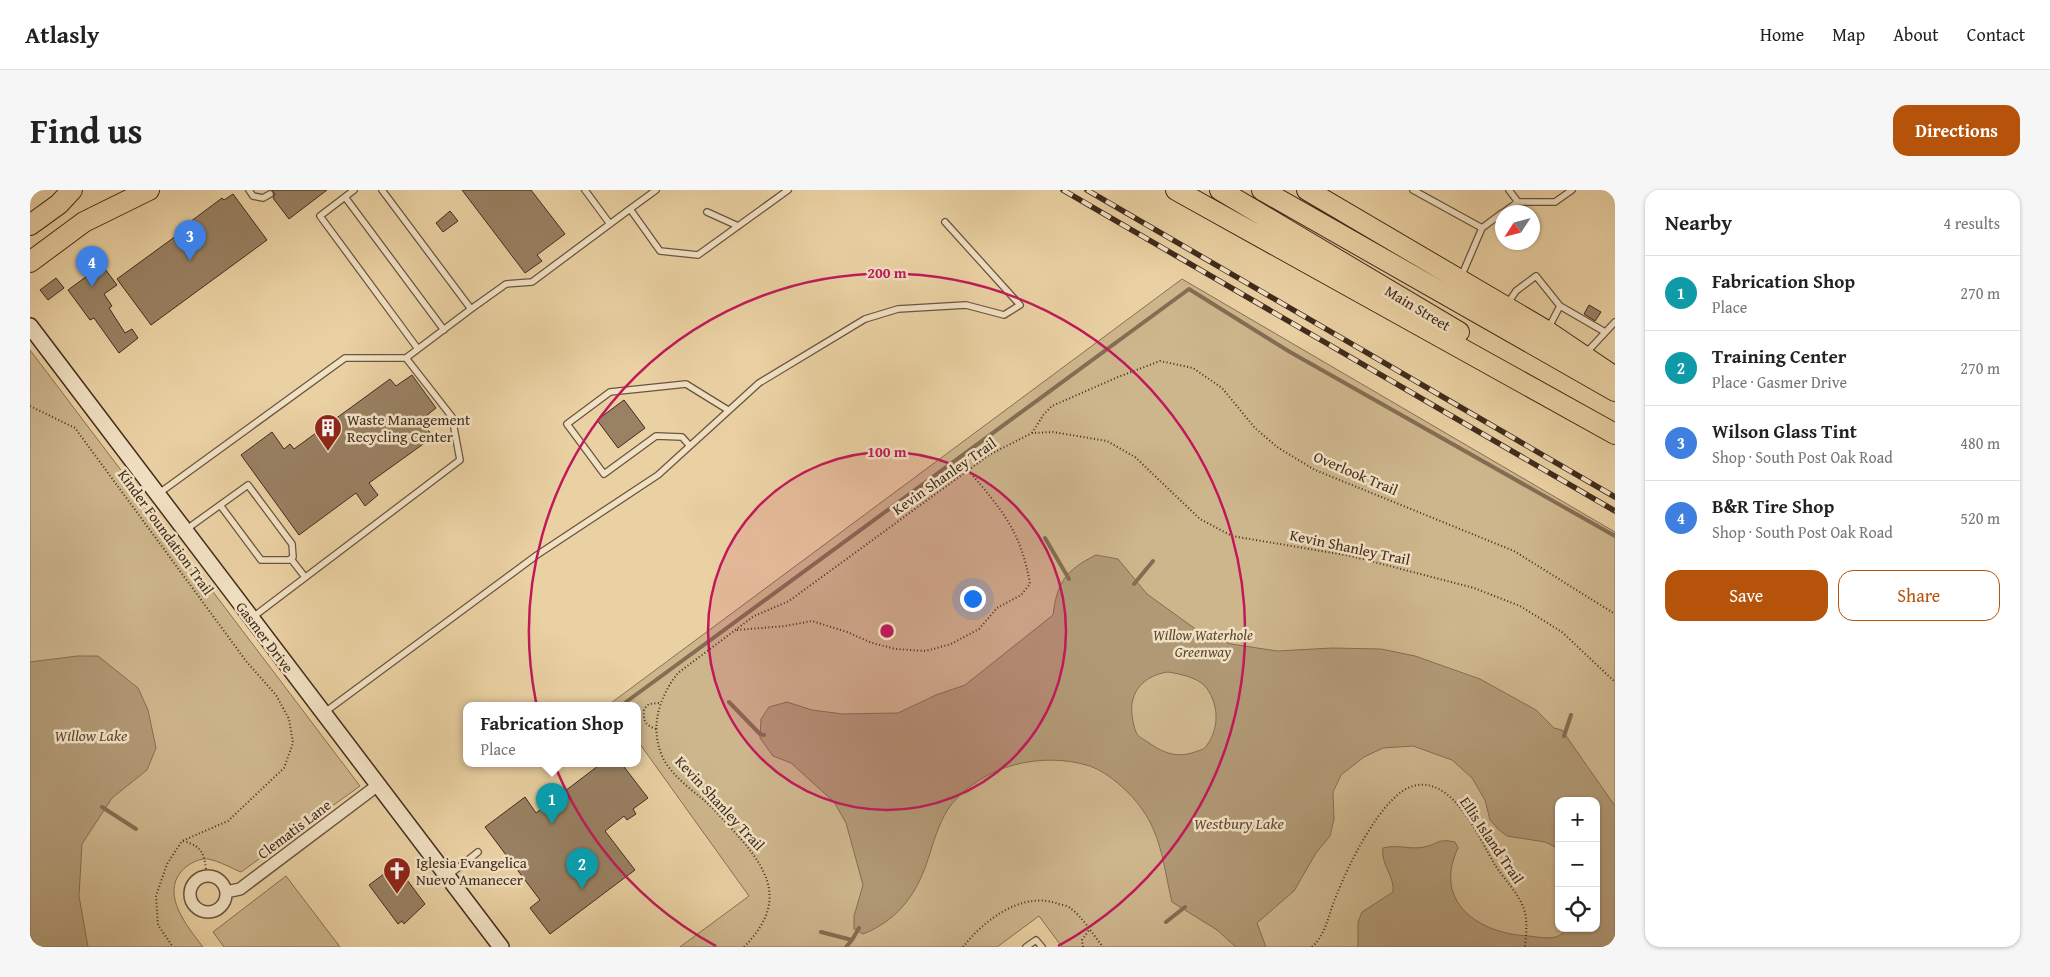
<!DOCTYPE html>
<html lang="en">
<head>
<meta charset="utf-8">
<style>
  body { margin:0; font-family:"Gentium Book Plus",serif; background:#f6f6f6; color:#222 }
  .controls { position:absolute; right:15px; bottom:15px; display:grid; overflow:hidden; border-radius:10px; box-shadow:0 1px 4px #0004 }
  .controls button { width:45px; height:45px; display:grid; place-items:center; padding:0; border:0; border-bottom:1px solid #e0e0e0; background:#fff; color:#222; font:25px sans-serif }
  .compass { position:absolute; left:1465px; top:15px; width:45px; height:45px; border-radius:50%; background:#fff; box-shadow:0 1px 4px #0004; rotate:234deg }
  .you { position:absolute; left:942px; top:408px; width:18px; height:18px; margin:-12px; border:4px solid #fff; border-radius:50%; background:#1a73e8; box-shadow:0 0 0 8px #1a73e833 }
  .badge { display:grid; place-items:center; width:32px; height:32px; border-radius:50%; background:#b45309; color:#fff; font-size:16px; font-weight:700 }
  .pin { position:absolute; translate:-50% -41px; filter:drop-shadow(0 1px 2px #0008) }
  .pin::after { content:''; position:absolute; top:26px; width:18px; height:15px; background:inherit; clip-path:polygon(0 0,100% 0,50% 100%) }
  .popup { position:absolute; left:433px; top:512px; width:178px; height:65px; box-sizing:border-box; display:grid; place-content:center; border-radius:10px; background:#fff; filter:drop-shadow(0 1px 4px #0005); font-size:16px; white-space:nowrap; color:#767676 }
  .popup b { font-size:19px; color:#222 }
  .popup::after { content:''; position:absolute; left:50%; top:100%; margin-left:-10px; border:10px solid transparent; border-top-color:#fff }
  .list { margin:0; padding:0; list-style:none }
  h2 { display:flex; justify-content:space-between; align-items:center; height:65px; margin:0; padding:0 20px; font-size:21px }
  h2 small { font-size:16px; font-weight:400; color:#767676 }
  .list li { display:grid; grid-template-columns:32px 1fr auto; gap:15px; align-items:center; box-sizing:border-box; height:75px; padding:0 20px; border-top:1px solid #e0e0e0 }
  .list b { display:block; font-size:19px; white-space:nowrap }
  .list p { margin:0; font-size:16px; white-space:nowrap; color:#767676 }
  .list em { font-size:16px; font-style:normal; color:#767676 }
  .actions { display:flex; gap:10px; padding:15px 20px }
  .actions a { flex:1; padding:11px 0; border:1px solid #b45309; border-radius:15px; text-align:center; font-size:18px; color:#b45309 }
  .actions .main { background:#b45309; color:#fff }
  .icon { flex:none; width:28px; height:28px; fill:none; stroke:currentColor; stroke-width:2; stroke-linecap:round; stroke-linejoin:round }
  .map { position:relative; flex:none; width:1585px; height:757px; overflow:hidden; border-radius:15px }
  header { display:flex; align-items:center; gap:30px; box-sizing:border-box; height:70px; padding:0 25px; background:#fff; border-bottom:1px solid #e0e0e0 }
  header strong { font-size:24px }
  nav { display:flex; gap:28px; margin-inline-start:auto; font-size:18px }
  .intro { display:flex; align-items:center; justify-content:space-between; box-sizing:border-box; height:120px; padding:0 30px }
  h1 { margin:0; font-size:35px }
  .button { padding:12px 22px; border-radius:15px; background:#b45309; color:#fff; font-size:18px; font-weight:700 }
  main { display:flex; gap:30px; padding:0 30px }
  aside { flex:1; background:#fff; border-radius:15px; box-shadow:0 1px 4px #0004 }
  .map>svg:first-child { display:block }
  .green { fill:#cdb58c; stroke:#877054; fill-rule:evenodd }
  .water { fill:#b19975; stroke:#846d52; fill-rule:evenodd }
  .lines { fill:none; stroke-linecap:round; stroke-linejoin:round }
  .stream { stroke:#846d52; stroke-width:4 }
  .building { fill:#998163; stroke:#412b1d }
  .lane-casing { stroke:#6b543e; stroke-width:8 }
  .street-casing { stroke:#6b543e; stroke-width:14 }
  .secondary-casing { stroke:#412b1d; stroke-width:18 }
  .highway-casing { stroke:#412b1d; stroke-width:22 }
  .path { stroke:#412b1d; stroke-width:2; stroke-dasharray:1 2.5; stroke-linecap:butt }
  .lane { stroke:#f1e1c3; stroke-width:5.5 }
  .street { stroke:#f1e1c3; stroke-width:11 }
  .secondary { stroke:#f1e1c3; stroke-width:15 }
  .highway { stroke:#ead1a3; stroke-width:20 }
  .rail-casing { stroke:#412b1d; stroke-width:5.5 }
  .rail { stroke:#f1e1c3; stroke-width:4; stroke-dasharray:11; stroke-linecap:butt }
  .ring { fill:none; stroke:#c2185b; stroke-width:2.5 }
  .labels { text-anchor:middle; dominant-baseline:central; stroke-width:5; stroke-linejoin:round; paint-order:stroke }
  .street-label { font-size:15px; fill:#412b1d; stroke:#f1e1c3 }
  .poi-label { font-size:15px; fill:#412b1d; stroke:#f1e1c3; text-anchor:start }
  .park-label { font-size:15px; font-style:italic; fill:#5d4733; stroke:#f1e1c3 }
  .water-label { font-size:16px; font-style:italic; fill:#5d4633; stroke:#f1e1c3 }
  .centre { fill:#c2185b; stroke:#f1e1c3; stroke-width:2.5 }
  .ring-label { font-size:15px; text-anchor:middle; font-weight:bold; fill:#c2185b; stroke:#f1e1c3; stroke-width:5; stroke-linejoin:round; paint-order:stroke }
</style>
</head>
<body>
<header>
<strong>Atlasly</strong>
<nav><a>Home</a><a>Map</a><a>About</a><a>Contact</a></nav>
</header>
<div class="intro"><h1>Find us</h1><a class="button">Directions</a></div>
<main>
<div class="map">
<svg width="1585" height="757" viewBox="0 0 1585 757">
  <rect width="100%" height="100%" fill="#ead1a3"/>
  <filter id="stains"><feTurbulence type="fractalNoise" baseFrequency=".004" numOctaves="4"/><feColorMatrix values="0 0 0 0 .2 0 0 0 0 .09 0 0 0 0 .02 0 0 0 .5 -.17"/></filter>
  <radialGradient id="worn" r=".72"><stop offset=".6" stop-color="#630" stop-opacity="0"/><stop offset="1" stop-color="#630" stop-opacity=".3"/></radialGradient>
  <path class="green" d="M 1152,89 L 1585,342 L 1585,757 L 1032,757 L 1009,726 L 967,757 L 650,757 L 719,706 L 607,550 L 607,515 L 582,515 L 581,513 ZM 1529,611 L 1566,611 L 1566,738 L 1529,738 Z
    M 0,160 L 330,596 L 211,682 C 201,678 189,671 178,669 C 171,668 163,672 157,676 C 127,700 156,735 173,757 L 0,757 Z
    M 256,686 L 310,757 L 194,757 L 183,742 Z"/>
  <path class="water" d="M 1066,365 L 1088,369 L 1117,404 L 1171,443 L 1201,454 L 1247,461 L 1302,458 L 1351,459 L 1385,466 L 1450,489 L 1506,520 L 1524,538 L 1532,540 L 1585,616 L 1585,757 L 1328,757 L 1328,732 L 1332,722 L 1363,702 C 1365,686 1350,674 1353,658 C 1367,654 1380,660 1394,657 C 1409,654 1407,648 1425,652 L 1428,658 C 1402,713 1450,744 1499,746 C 1507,747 1518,749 1526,747 C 1531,746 1534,740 1539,739 C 1546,736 1558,738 1566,738 L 1566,611 L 1529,611 L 1529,659 L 1515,652 L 1477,646 L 1468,639 L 1460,630 L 1455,610 L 1442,588 L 1422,570 L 1383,556 L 1353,558 L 1334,567 L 1311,585 L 1303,602 L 1304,629 L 1300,646 L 1286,663 L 1264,701 L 1227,733 L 1236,757 L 1206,757 L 1187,740 L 1142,712 C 1134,679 1132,647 1112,619 C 1101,603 1079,583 1060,576 C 1012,561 953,575 921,615 C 911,628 905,647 900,663 C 889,700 871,729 833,744 L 824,739 L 824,726 L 833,695 L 816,633 L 804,612 L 761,573 L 743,566 L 730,548 L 731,529 L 739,517 L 757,512 L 782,520 L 813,524 L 868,523 L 906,505 L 935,495 L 1023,425 C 1027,392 1036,380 1066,365 ZM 1138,482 C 1150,484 1165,487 1174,495 C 1189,512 1190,537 1177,555 C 1174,560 1170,560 1165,562 C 1145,569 1132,562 1116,551 C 1113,549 1108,546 1107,544 C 1104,539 1103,531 1102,525 C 1099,501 1115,485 1138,482 Z
    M 47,466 L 68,466 L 108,498 L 118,520 L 126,558 L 117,580 L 82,608 L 52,654 L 49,706 L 58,757 L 6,757 L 0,745 L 0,472 Z"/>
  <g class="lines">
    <path class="stream" d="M 1015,348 L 1039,389
      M 1104,394 L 1123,371
      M 596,512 L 1159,99 L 1260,162 L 1585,346
      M 699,512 L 730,544 L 734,545
      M 1534,546 L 1541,525
      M 72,617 L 106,639
      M 1136,732 L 1155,717
      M 791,742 L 822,750 L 829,738
      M 816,757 L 822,750"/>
  </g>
  <path class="building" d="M 242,0 L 297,0 L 259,29 L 243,8 L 245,4 Z
    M 432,0 L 501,0 L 535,44 L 507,65 L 512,71 L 495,83 Z
    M 203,4 L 237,50 L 121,135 L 87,89 L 150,43 L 148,41 L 192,8 L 194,10 Z
    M 420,21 L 428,31 L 413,42 L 406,33 Z
    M 72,75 L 87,95 L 74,104 L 82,116 L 79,118 L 95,143 L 102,139 L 108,148 L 89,163 L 64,128 L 60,130 L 38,100 Z
    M 26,88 L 34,98 L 18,110 L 10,100 Z
    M 1559,115 L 1571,122 L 1565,131 L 1554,124 Z
    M 382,185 L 406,218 L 391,230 L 403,247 L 339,293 L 348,305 L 335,316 L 326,303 L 269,345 L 211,265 L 242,242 L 254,259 L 260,254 L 264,259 L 360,189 L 366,196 Z
    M 594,210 L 615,238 L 588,258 L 567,230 Z
    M 572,573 L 591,573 L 618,608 L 603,619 L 606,624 L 597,630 L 594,626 L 575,641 L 605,680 L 520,744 L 500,718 L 510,710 L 455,637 L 495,607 L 506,623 Z
    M 366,675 L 395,714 L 374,734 L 372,731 L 368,734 L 339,695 Z"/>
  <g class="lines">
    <defs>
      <path id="lane" d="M 219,0 L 223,6 L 233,8 L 240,4
        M 324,0 L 290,26 L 388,159
        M 352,0 L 441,119 L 376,168
        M 555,0 L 580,34
        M 1383,0 L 1452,38
        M 1479,0 L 1488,12
        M 315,7 L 414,140
        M 600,19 L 626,0
        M 677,22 L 708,36
        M 1474,22 L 1488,12 L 1525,12 L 1542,0
        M 1431,87 L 1452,38 L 1472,23
        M 1478,113 L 1486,101 L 1506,86 L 1530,116 L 1575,142
        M 441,119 L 476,94 L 502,92 L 600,19 L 630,61 L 668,65 L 758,0
        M 1519,137 L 1530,116
        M 1556,163 L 1585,132
        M 660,256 L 652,247 L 626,246 L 574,284 L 537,234 L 580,202 L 656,194 L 698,220
        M 128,304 L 315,168 L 376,168 L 422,227 L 430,270 L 223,427
        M 155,341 L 161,336 L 218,295 L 262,354 L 263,367 L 259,370 L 231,370 L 190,315
        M 261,369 L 275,387
        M 295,522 L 507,365 L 628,285 L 729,193 L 835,129 L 868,119 L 936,115 L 974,125 L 990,115 L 915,32
        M 419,685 L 448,662
        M 996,757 L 1006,750 L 1012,757"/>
      <path id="street" d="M160 704a18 18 0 1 1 36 0a18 18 0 1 1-36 0Z
        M 196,702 L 210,699 L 348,595"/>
      <path id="secondary" d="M 0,136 L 471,757"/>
      <path id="highway" d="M 1146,0 L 1585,244
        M 1190,0 L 1429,142
        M 1232,0 L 1585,201
        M 1277,0 L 1517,141 L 1585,187
        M 0,35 L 29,14 L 42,0
        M 0,72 L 54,32 L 119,0"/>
    </defs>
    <use href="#lane" class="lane-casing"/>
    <use href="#street" class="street-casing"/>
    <use href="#secondary" class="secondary-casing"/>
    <use href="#highway" class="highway-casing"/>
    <path class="path" d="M 0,216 L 45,238 L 216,471 L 246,505 L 259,529 L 263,553 L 254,578 L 198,631 L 152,651 L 137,674 L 126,706 L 128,735 L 143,757
      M 1002,243 L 1014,224 L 1022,216 L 1088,187 L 1130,171 L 1163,178 L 1192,198 L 1225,238 L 1247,257 L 1285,280 L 1484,361 L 1585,424
      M 707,440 L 755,436 L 782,431 L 817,442 L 842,453 L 866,459 L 896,461 L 921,454 L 949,439 L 967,418 L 991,405 L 1000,394 C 991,341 972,320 938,280
      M 626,539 C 615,535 613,531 614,519 L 619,514 L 629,513
      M 153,651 C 175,657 174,666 177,686
      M 714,757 C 753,717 744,687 710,648 C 699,636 688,623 676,612 C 661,599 642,586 633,568 C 619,538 629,507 648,483 L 724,426 L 759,411 L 959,265 L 1002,243 L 1023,242 L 1077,251 L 1105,267 L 1170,329 L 1202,346 L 1321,366 L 1444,398 L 1490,416 L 1532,442 L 1585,492
      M 933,757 C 954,730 991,702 1026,713 C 1030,715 1037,715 1040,718 C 1053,727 1063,745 1073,757
      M 1053,757 L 1052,750 L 1059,740
      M 1282,757 C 1296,744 1298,726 1305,709 C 1316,680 1351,605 1383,596 C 1423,585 1449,648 1465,675 C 1474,689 1489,704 1494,719 C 1498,732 1496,744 1495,757"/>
    <use href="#lane" class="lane"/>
    <use href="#street" class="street"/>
    <use href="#secondary" class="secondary"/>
    <use href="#highway" class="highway"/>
    <defs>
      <path id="rail" d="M 1033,0 L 1585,321
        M 1057,0 L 1585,307"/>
    </defs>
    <use href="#rail" class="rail-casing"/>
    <use href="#rail" class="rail"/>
  </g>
  <circle cx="857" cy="441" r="179" fill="#c2185b" fill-opacity=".12"/>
  <g class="ring">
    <circle cx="857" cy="441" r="179"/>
    <path d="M686 756A358 358 0 1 1 1028 756"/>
  </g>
  <defs>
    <symbol id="building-pin" viewBox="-11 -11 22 30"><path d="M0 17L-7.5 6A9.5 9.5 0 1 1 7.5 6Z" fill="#8f2418" stroke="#f1e1c3"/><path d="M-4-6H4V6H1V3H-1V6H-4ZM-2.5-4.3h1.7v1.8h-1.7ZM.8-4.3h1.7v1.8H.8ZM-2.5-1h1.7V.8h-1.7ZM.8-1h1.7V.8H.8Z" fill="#fff"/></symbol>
    <symbol id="church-pin" viewBox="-11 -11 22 30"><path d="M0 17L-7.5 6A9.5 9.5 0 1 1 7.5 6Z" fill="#8f2418" stroke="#f1e1c3"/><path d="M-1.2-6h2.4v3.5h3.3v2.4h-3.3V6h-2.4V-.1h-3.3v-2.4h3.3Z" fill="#fff"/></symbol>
  </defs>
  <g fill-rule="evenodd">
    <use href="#building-pin" x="282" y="222" width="32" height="43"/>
    <use href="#church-pin" x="351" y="665" width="32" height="43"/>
  </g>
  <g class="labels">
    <g class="street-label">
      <text transform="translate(1388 118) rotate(31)">Main Street</text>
      <text transform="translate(1326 283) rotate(23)">Overlook Trail</text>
      <text transform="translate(914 286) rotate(-35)">Kevin Shanley Trail</text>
      <text transform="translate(136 342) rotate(54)">Kinder Foundation Trail</text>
      <text transform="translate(1320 357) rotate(12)">Kevin Shanley Trail</text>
      <text transform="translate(235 447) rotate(53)">Gasmer Drive</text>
      <text transform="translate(690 613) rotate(47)">Kevin Shanley Trail</text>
      <text transform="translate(264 639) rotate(-37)">Clematis Lane</text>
      <text transform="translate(1462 650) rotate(56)">Ellis Island Trail</text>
    </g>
    <g class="poi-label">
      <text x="317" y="229">Waste Management<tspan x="317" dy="17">Recycling Center</tspan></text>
      <text x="386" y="672">Iglesia Evangelica<tspan x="386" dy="17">Nuevo Amanecer</tspan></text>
    </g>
    <g class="park-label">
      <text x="1173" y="444">Willow Waterhole<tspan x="1173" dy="17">Greenway</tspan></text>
    </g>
    <g class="water-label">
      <text x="61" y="545">Willow Lake</text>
      <text x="1209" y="633">Westbury Lake</text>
    </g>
  </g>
  <circle cx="857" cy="441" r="8" class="centre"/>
  <g class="ring-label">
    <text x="857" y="88">200 m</text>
    <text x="857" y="267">100 m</text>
  </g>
  <rect width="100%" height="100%" filter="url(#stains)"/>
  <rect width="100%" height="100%" fill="url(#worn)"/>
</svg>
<div class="controls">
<button>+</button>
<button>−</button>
<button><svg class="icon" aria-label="locate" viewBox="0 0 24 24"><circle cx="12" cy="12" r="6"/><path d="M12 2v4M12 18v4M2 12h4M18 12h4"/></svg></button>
</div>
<svg class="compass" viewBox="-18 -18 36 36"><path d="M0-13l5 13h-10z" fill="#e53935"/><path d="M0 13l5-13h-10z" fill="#767676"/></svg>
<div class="you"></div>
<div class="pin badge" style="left:522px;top:634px;background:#0f9aa8">1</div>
<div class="popup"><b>Fabrication Shop</b>Place</div>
<div class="pin badge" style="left:552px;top:699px;background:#0f9aa8">2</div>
<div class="pin badge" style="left:160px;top:71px;background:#3f7fe0">3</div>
<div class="pin badge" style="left:62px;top:97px;background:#3f7fe0">4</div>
</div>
<aside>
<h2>Nearby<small>4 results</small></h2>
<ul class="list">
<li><span class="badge" style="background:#0f9aa8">1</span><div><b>Fabrication Shop</b><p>Place</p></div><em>270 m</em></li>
<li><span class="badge" style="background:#0f9aa8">2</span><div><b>Training Center</b><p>Place · Gasmer Drive</p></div><em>270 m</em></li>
<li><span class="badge" style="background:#3f7fe0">3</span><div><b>Wilson Glass Tint</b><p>Shop · South Post Oak Road</p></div><em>480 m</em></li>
<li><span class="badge" style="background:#3f7fe0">4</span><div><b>B&amp;R Tire Shop</b><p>Shop · South Post Oak Road</p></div><em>520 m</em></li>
</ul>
<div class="actions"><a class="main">Save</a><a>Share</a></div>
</aside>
</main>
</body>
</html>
